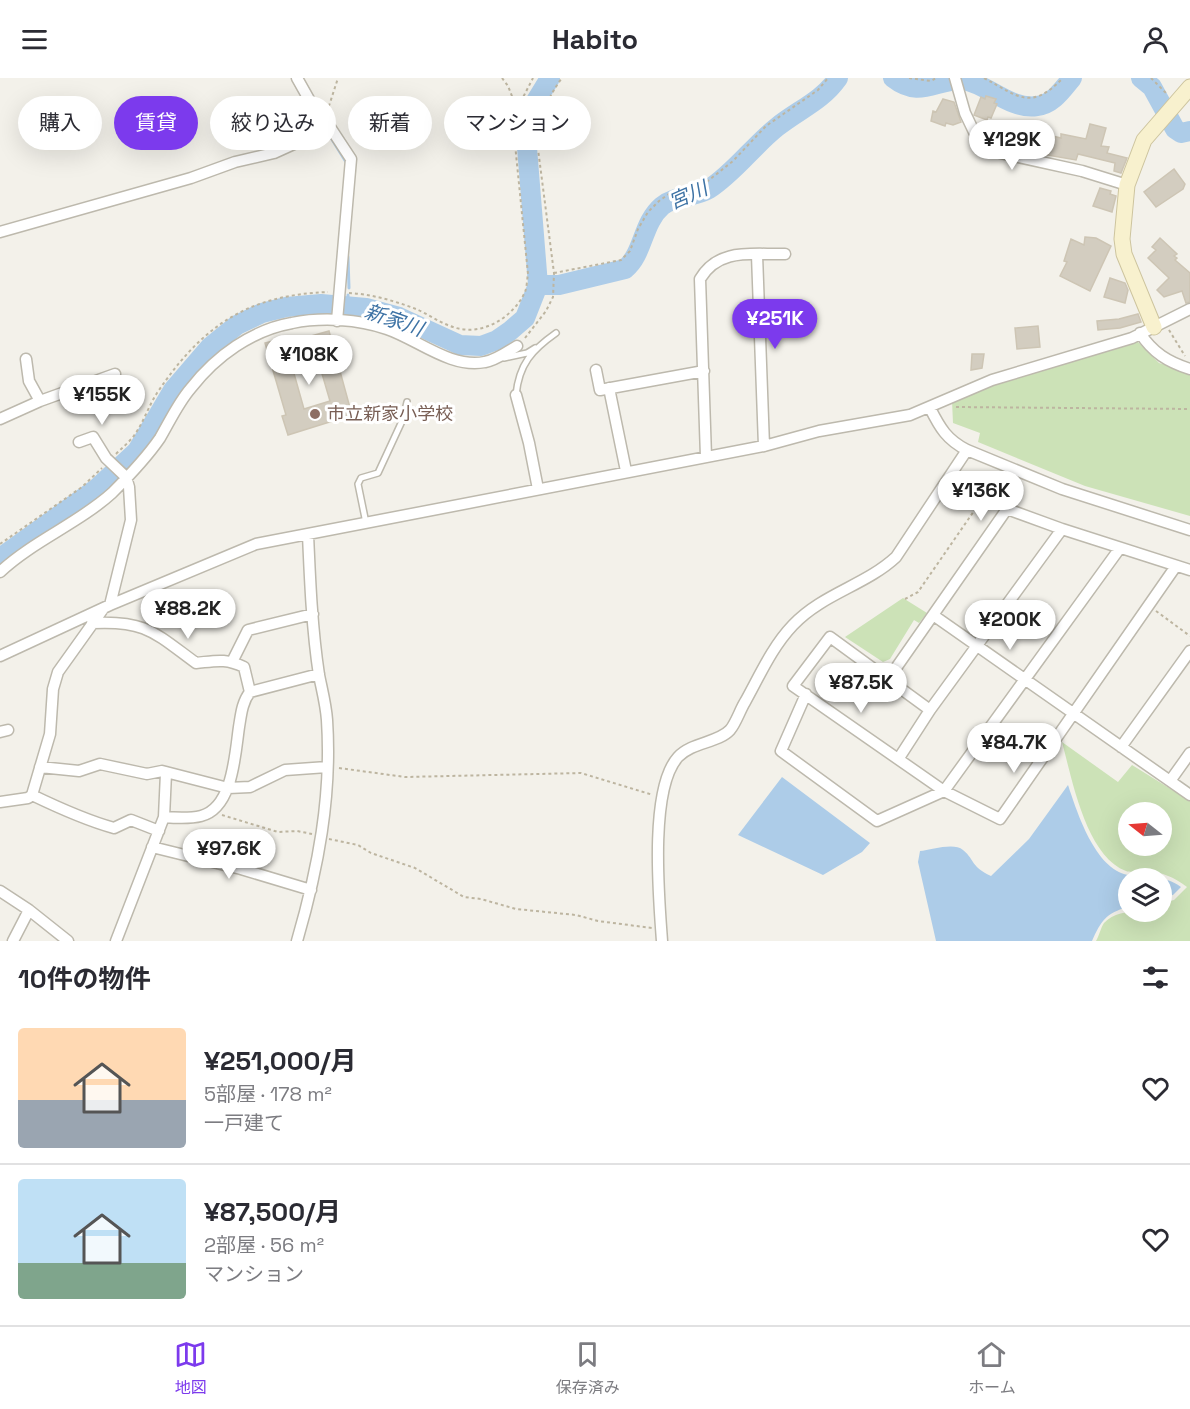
<!DOCTYPE html>
<html lang="ja">
<meta charset="utf-8">
<style>
:root{--surface:#fff;--page:#f7f7f7;--text:#2b2b33;--muted:#7c7c81;--line:#e1e1e2;--accent:#7c3aed}
body{margin:0;font-family:"Space Grotesk","Noto Sans JP",sans-serif;background:var(--page);color:var(--text);height:100vh;display:flex;flex-direction:column;font-size:22px;white-space:nowrap}
*{box-sizing:border-box;margin:0}
p{font-size:20px;color:var(--muted)}
.icon{flex:none;width:33px;height:33px;fill:none;stroke:currentColor;stroke-width:2;stroke-linecap:round;stroke-linejoin:round}
.map{position:relative;height:863px;overflow:hidden}
.side{display:flex;flex-direction:column;background:var(--surface);flex:1}
.side>*{flex:none}
.top-card{position:absolute;left:18px;top:18px;width:600px;height:54px;display:flex;gap:12px}
.needle{width:39px;rotate:287deg}
.fabs{position:absolute;left:1118px;top:724px;display:grid;gap:12px}
.fabs a{display:grid;place-items:center;width:54px;height:54px;border-radius:50%;background:var(--surface);box-shadow:0 6px 24px #0002;font-size:30px}
.price{position:absolute;translate:-50% -51px;padding:0 14px;border-radius:21px;background:#fff;color:#222;font-size:20px;line-height:39px;filter:drop-shadow(0 2px 3px #0008)}
.price::after{content:'';position:absolute;left:50%;top:36px;width:18px;height:14px;margin-left:-9px;background:inherit;clip-path:polygon(0 0,100% 0,50% 100%)}
.price.active{background:var(--accent);color:#fff}
ul{padding:0;list-style:none}
li{display:flex;align-items:center;gap:18px;height:150px;padding:0 18px}
li+li{border-top:2px solid var(--line)}
li span{display:grid;place-items:center;flex:none;width:168px;height:120px;border-radius:6px;color:#555}
li>.icon{margin-inline-start:auto}
span .icon{width:72px;height:72px;fill:#fffc;stroke-width:1}
li b{font-size:26px}
h2{display:flex;justify-content:space-between;align-items:center;height:72px;padding:0 18px;font-size:26px}
.chip{padding:0 21px;border-radius:27px;background:var(--surface);box-shadow:0 6px 24px #0002;font-size:21px;line-height:54px}
.chip.active{background:var(--accent);color:#fff}
header{display:flex;justify-content:space-between;align-items:center;height:78px;padding:0 18px;background:var(--surface);font-size:27px;font-weight:600}
.menu{display:flex;justify-content:space-around;align-items:center;height:84px;border-top:2px solid var(--line);background:var(--surface);font-size:16px;color:var(--muted)}
.menu a{display:grid;justify-items:center;gap:3px}
.menu .active{color:var(--accent)}
.map>svg:first-child{display:block}
.green{fill:#cce2b7;fill-rule:evenodd}
.water{fill:#adcce8}
.lines{fill:none;stroke-linecap:round;stroke-linejoin:round}
.stream{stroke:#adcce8;stroke-width:3}
.river{stroke:#adcce8;stroke-width:20}
.building{fill:#d3cdc0;stroke:#cdc5b4;stroke-width:1.5}
.lane-casing{stroke:#bdb9ad;stroke-width:8}
.street-casing{stroke:#bdb9ad;stroke-width:13}
.secondary-casing{stroke:#cdc49e;stroke-width:17}
.path{stroke:#bdb5a0;stroke-width:2;stroke-dasharray:3 3;stroke-linecap:butt}
.lane{stroke:#fff;stroke-width:5}
.street{stroke:#fff;stroke-width:10}
.secondary{stroke:#f8f1ce;stroke-width:15}
.education-dot{fill:#8d6e63;stroke:#fff;stroke-width:2}
.labels{text-anchor:middle;stroke-width:6;stroke-linejoin:round;paint-order:stroke}
.education-label{font-size:18px;fill:#785e54;stroke:#fff;text-anchor:start}
.water-label{font-size:20px;font-style:italic;fill:#3e73a5;stroke:#fff}
</style>
<header><svg class="icon" aria-label="menu" viewBox="0 0 24 24"><path d="M4 6h16M4 12h16M4 18h16"/></svg>Habito<svg class="icon" aria-label="person" viewBox="0 0 24 24"><circle cx="12" cy="8" r="4"/><path d="M4 21q1-7 8-7t8 7"/></svg></header>
<div class="map">
<svg width="1190" height="863" viewBox="0 0 1190 863">
<rect width="100%" height="100%" fill="#f3f1ea"/>
<path class="green" d="M1137,263L1159,285L1190,294V438L1085,408L978,364L980,355L953,345L952,323L1011,301Z
M903,520L927,535L919,545L914,542L890,581L883,584L845,559Z
M1062,664L1118,704L1132,687L1190,723V863H1096C1099,858 1101,849 1104,845C1118,830 1143,834 1161,834V825L1174,822L1187,809C1174,799 1162,794 1145,793C1139,793 1131,795 1126,793C1086,778 1072,701 1062,664ZM1128,735H1161V768H1128Z"/>
<path class="water" d="M782,699L870,765L862,774L823,797L738,757Z
M1068,707C1077,734 1095,791 1128,797C1147,801 1164,796 1181,809L1173,817L1161,820V801H1128V829C1106,835 1101,843 1092,863H936L918,784L920,773C931,772 954,764 963,772C976,783 970,788 991,798L1029,761Z"/>
<g class="lines">
<path class="stream" d="M328,55L346,84
M348,179L349,210
M348,217V228"/>
<path class="river" d="M893,0C921,22 936,0 964,2C989,7 1010,32 1037,28C1053,26 1062,12 1072,0
M1141,0L1152,9L1175,51L1181,55L1190,53
M538,207H559L625,191C644,175 642,145 662,128C675,117 694,120 709,111C735,94 753,68 777,49C798,32 822,23 838,0
M0,480L97,410L137,373L173,312L210,269L237,247L262,235L286,229L321,226L366,230L399,239L460,267L481,268L497,262L510,253L525,240L538,207L526,57L536,23L550,0"/>
</g>
<path class="building" d="M986,18L996,21L994,25L997,26L991,40L988,39L987,42L974,37L981,19L985,21Z
M943,21L954,24L961,44L953,47L946,45L945,48L931,43L933,33L936,34Z
M1090,46L1106,50L1101,68L1109,69L1107,75L1127,80L1121,95L1114,93L1115,85L1078,76L1076,82L1041,76L1044,56L1061,60V56L1086,61Z
M1174,91L1185,106L1183,111L1156,129L1144,114Z
M1100,110L1111,113L1110,116L1116,118L1112,134L1093,128Z
M1085,159L1096,160L1111,168L1090,213L1060,198L1067,184L1064,183L1071,161L1084,167Z
M1160,160L1177,176L1174,178L1177,180L1175,182L1190,195V224L1186,225L1182,213L1164,219L1157,212L1169,200L1148,180L1156,172L1152,169Z
M1110,200L1125,205L1128,212L1125,225L1104,219Z
M1138,236L1141,244L1120,250L1098,252L1097,243L1119,241Z
M1038,248L1040,269L1017,271L1015,250Z
M329,253L352,337L288,357L282,338L286,337L265,265L284,260L304,331L330,323L311,258Z
M972,276H984L982,290L971,292Z"/>
<g class="lines">
<g class="lane-casing">
<path id="lane" d="M504,280L527,275L535,270
M516,317C519,286 532,272 556,255
M366,445L358,406L361,400L378,395L403,341L407,324"/>
</g>
<g class="street-casing">
<path id="street" d="M297,0L324,48
M955,0L965,35L976,58L991,73L1082,93L1127,107
M0,154L191,100L235,84L274,75L307,60L328,46L351,81L337,243
M757,177L764,368
M1140,255C1153,275 1168,284 1190,291
M26,281L29,303L40,323L115,296
M596,292L600,312L704,293
M609,310L626,393
M516,317L529,365L538,411
M930,330C940,350 947,362 967,372L1062,411L1190,452
M0,341L40,323
M79,364L93,359L106,380L126,399L129,409L131,442L110,527
M706,379L700,201C719,169 753,177 785,176
M0,494C33,463 79,445 112,415C128,399 147,379 160,360C170,343 178,325 191,310C216,278 252,252 292,245C322,239 358,241 387,251C417,261 451,291 485,284C496,282 507,274 517,268
M933,537L1190,717
M92,545C146,542 155,555 196,585C216,583 225,580 244,589L250,614
M0,578L110,527L256,466L764,368L819,353L910,337L992,302L1132,260L1190,231
M232,584L248,552L313,536
M889,600L1007,431L1062,451L1190,492
M806,616L781,673L877,743L944,713L1120,470
M930,632L830,559L793,608L944,713L1000,741L1176,488
M0,654L8,652
M1121,669L1190,573
M899,680L930,632L1062,451
M40,689L79,693L100,686L147,696L162,693L228,710L250,709L285,692L327,689
M1170,703L1190,675
M32,717C59,730 85,742 114,750L131,742L159,753
M0,724L28,720L32,717L50,656L53,611L58,594L103,531
M164,739C176,740 189,741 201,738C233,730 235,676 239,649C241,637 242,624 250,614L319,596
M152,769L241,791L311,812
M0,813L29,832L68,863
M13,863L29,832
M116,863L164,739L166,695
M297,863C318,791 332,718 327,642C326,627 322,612 319,597C312,551 310,503 308,456
M662,863C659,821 649,711 678,679C692,664 718,665 730,652C736,645 740,632 745,624C760,597 772,569 793,547C822,516 866,507 896,479L967,372"/>
</g>
<g class="secondary-casing">
<path id="secondary" d="M1154,249L1124,176L1122,161L1127,107L1144,62L1190,9"/>
</g>
<path class="path" d="M502,0L508,8L517,31
M909,0L931,3L936,0
M984,0C1019,19 1031,33 1063,0
M1151,0L1168,17
M327,34L338,0
M554,195L621,182L630,173L638,151L648,134L659,123L673,113L704,106L733,83L766,48L818,12L828,0
M349,215C371,216 395,223 416,231C428,236 440,245 453,249C481,259 513,240 525,214C527,209 527,201 528,196L514,56L517,31L533,0
M1169,252L1185,278
M525,260L546,233L553,219L554,195L538,71C538,46 546,21 562,0
M956,329L1190,331
M116,376C122,370 128,365 133,359C143,346 148,329 157,315C202,248 247,217 328,214
M996,396L1021,407L1015,423
M0,466L82,409L102,390
M905,521L918,514L983,420L997,425
M1156,533L1190,558
M339,690L405,699L581,695L653,717
M222,737L278,754L297,753L312,756
M329,761L358,767L371,775L415,790L464,819L481,821L516,831L576,837L598,843L652,850"/>
<use href="#lane" class="lane"/>
<use href="#street" class="street"/>
<use href="#secondary" class="secondary"/>
</g>
<circle class="education-dot" cx="315" cy="336" r="6"/>
<g class="labels">
<g class="education-label">
<text x="327" y="342">市立新家小学校</text>
</g>
<g class="water-label">
<text transform="translate(688 117) rotate(-24)" y="7">宮川</text>
<text transform="translate(394 242) rotate(19)" y="7">新家川</text>
</g>
</g>
</svg>
<div class="fabs">
<a><svg class="needle" viewBox="-14 -14 28 28"><path d="M0-13l5 13h-10z" fill="#e53935"/><path d="M0 13l5-13h-10z" fill="#7c7c81"/></svg></a>
<a><svg class="icon" aria-label="layers" viewBox="0 0 24 24"><path d="M12 4l9 5-9 5-9-5zM3 14l9 5 9-5"/></svg></a>
</div>
<b class="price" style="left:1012px;top:93px">¥129K</b>
<b class="price active" style="left:775px;top:272px">¥251K</b>
<b class="price" style="left:309px;top:308px">¥108K</b>
<b class="price" style="left:102px;top:348px">¥155K</b>
<b class="price" style="left:981px;top:444px">¥136K</b>
<b class="price" style="left:188px;top:562px">¥88.2K</b>
<b class="price" style="left:1010px;top:573px">¥200K</b>
<b class="price" style="left:861px;top:636px">¥87.5K</b>
<b class="price" style="left:1014px;top:696px">¥84.7K</b>
<b class="price" style="left:229px;top:802px">¥97.6K</b>
<div class="top-card">
<a class="chip">購入</a>
<a class="chip active">賃貸</a>
<a class="chip">絞り込み</a>
<a class="chip">新着</a>
<a class="chip">マンション</a>
</div>
</div>
<section class="side">
<h2>10件の物件<svg class="icon" aria-label="filters" viewBox="0 0 24 24"><path d="M4 7h16M4 17h16"/><circle cx="9" cy="7" r="2"/><circle cx="15" cy="17" r="2"/></svg></h2>
<ul>
<li><span style="background:linear-gradient(#ffd9b3 60%,#9aa5b1 0)"><svg class="icon" aria-label="home" viewBox="0 0 24 24"><path d="M3 11l9-7 9 7M6 9v11h12V9"/></svg></span><div><b>¥251,000/月</b><p>5部屋 · 178 m²</p><p>一戸建て</p></div><svg class="icon" aria-label="heart" viewBox="0 0 24 24"><path d="M12 20l-8-8c-3-5 5-10 8-4 3-6 11-1 8 4z"/></svg></li>
<li><span style="background:linear-gradient(#bfe0f5 70%,#7fa58c 0)"><svg class="icon" aria-label="home" viewBox="0 0 24 24"><path d="M3 11l9-7 9 7M6 9v11h12V9"/></svg></span><div><b>¥87,500/月</b><p>2部屋 · 56 m²</p><p>マンション</p></div><svg class="icon" aria-label="heart" viewBox="0 0 24 24"><path d="M12 20l-8-8c-3-5 5-10 8-4 3-6 11-1 8 4z"/></svg></li>
</ul>
</section>
<nav class="menu">
<a class="active"><svg class="icon" aria-label="map" viewBox="0 0 24 24"><path d="M3 6l6-2 6 2 6-2v14l-6 2-6-2-6 2zM9 4v14M15 6v14"/></svg>地図</a>
<a><svg class="icon" aria-label="saved" viewBox="0 0 24 24"><path d="M7 4h10v16l-5-4-5 4z"/></svg>保存済み</a>
<a><svg class="icon" aria-label="home" viewBox="0 0 24 24"><path d="M3 11l9-7 9 7M6 9v11h12V9"/></svg>ホーム</a>
</nav>
